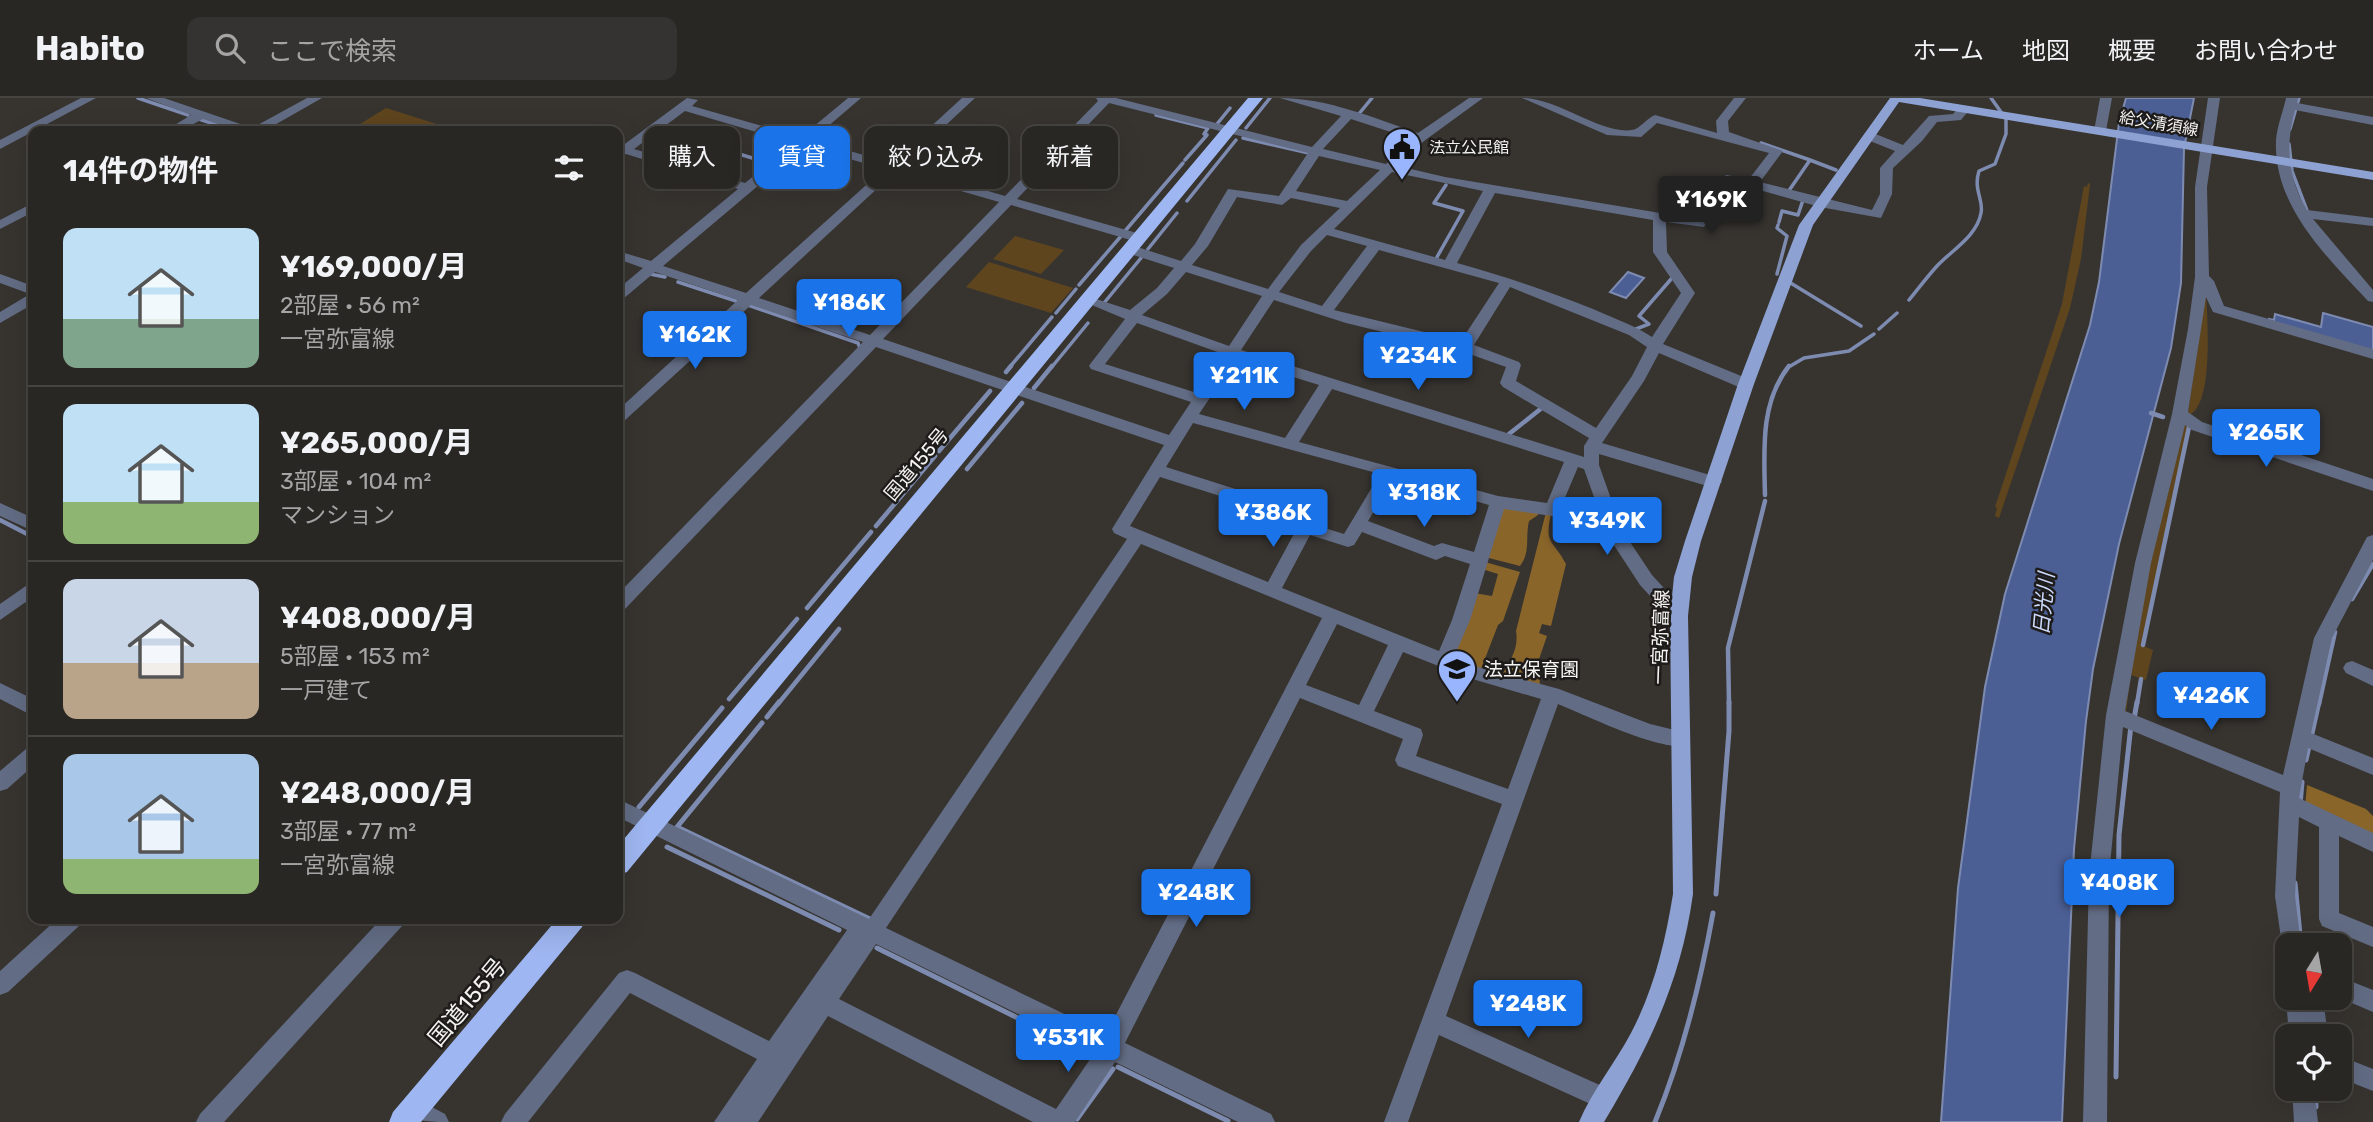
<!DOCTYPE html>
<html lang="ja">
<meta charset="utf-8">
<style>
:root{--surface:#292724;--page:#353331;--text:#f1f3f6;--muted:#a5a5a6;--line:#454441;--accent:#1a73e8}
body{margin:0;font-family:Rubik,"Noto Sans JP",sans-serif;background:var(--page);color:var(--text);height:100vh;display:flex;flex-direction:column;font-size:26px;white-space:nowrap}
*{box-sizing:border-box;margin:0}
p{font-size:23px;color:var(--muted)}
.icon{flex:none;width:38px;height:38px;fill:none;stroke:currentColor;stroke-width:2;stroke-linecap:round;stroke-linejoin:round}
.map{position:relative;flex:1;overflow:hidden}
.panel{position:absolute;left:28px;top:28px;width:595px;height:798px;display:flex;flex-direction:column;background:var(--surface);border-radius:14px;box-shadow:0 7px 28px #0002,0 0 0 2px var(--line)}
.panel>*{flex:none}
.hud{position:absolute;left:644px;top:28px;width:665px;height:63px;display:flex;gap:14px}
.needle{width:46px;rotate:191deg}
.fabs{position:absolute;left:2275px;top:835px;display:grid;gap:14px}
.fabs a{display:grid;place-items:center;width:77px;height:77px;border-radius:14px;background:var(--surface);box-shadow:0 7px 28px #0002,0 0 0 2px var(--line);font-size:35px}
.price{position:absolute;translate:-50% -60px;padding:0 16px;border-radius:7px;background:var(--accent);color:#fff;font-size:23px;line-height:46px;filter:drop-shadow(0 2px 4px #0008)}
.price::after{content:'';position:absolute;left:50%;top:42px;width:21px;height:16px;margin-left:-10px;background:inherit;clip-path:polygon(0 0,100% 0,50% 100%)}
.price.current{background:#222;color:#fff}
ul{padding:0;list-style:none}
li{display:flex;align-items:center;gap:21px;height:175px;padding:0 35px}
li+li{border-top:2px solid var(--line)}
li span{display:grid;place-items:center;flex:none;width:196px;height:140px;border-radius:14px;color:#555}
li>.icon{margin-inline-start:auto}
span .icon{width:84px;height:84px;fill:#fffc;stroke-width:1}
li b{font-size:30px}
h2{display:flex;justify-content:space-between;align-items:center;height:84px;padding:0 35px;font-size:30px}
.pill{padding:0 24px;border-radius:14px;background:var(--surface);box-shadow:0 7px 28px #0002,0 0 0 2px var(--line);font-size:24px;line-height:63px}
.pill.current{background:var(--accent);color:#fff}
header{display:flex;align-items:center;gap:42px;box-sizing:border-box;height:98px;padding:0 35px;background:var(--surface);border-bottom:2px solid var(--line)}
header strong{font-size:33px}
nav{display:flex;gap:38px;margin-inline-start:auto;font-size:24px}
.search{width:490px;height:63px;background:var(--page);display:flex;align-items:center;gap:18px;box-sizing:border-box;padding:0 24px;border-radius:14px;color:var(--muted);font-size:26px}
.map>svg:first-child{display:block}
.green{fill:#5e451e}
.forest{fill:#8a652a}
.water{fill:#4b5f95;stroke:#7e8bb1;stroke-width:2}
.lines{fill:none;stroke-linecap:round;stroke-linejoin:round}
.stream-far2{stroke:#7e8bb1;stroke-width:3.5}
.stream-far1{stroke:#7e8bb1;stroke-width:4.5}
.stream{stroke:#7e8bb1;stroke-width:5}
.minor{fill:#626c84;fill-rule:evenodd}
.major{fill:#8da1d2;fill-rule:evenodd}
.highway{fill:#9eb6f1;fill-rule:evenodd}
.labels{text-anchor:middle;stroke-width:5;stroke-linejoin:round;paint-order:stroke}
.far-street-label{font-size:16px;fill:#f5f3f1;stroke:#1e1c1a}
.far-poi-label{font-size:16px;fill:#f5f3f1;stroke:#1e1c1a;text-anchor:start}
.street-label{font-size:19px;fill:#f5f3f1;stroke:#1e1c1a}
.poi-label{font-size:19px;fill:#f5f3f1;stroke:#1e1c1a;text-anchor:start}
.water-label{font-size:21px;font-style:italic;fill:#cbd8f9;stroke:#1e1c1a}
.near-street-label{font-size:23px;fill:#f5f3f1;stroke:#1e1c1a}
</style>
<header>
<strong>Habito</strong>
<div class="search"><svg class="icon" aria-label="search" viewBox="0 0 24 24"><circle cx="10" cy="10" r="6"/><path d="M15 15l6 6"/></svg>ここで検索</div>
<nav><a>ホーム</a><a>地図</a><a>概要</a><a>お問い合わせ</a></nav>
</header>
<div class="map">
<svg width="2373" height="1024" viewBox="0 0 2373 1024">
<rect width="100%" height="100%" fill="#373430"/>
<path class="green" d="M386,10L443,28C423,41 381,32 360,26Z
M2088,85L2090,86L2081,161L2070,210L1999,420L1995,418L1997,410L1995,409L2062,206L2084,88L2087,89Z
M1015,138L1064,152L1041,176L993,161Z
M989,164L1073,190L1051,215L966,189Z
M2206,192C2207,218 2214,301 2191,316L2188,315Z
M2182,322L2189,325L2141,547L2153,552L2146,582L2131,577L2126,614L2121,610L2132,547Z"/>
<path class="forest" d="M1500,407L1538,413V417L1529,423C1525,439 1531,454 1520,468L1485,459Z
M1546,414L1551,416C1544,447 1553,441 1566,466L1551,528L1542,526L1539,535L1547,538L1538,564L1540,587L1502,577C1510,562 1519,551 1516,533Z
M1485,464L1520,474L1503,523L1498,527L1481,571L1461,565L1454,557L1474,495L1492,498L1498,476L1482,471Z
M2307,687L2366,711L2373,718V741L2305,709Z"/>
<path class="water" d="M2126,0H2194L2184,50L2181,185L2171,250L2119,446L2093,571L2086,623L2074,751L2062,1024H1941L1958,790L1985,589L2005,496L2090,227L2099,184L2119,25Z
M1628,174L1644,180L1626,200L1610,194Z
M2323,215L2373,229V254L2269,224V221L2274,222L2275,216L2321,229Z"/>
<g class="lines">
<path class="stream-far2" d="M138,0L188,17
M1991,0L2001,14
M1156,17L1208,30L1204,36L1207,37L1185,62
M1358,17L1372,0
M199,21L232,32
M1217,26L1230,10
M1246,30L1270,0
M2290,31L2299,0
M661,32L772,66
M1243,40L1309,55
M1761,45L1810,62L1788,94
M2289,46L2292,73L2308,115
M1810,62L1836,72
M1187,103L1236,42
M1779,124L1782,113L1798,117L1803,102L1800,101
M1125,133L1183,65
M1148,151L1177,115
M1437,159L1463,113L1434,105L1446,87
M650,176L665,179
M1777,176L1787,138L1777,130L1778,127
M678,184L736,203
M1789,184L1861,228
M1079,187L1122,137
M1909,202C1918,191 1927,179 1937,168C1952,152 1977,138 1981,115C1984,102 1973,92 1979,73L1995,66L2006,36V20
M1104,205L1141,160
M748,207L858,245L860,250
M1056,215L1076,191
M1636,231L1649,226L1639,218L1672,180
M1879,231L1897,215
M1009,270L1052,219
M1051,270L1088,225
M1787,270L1804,260L1849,253L1874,236"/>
<path class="stream-far1" d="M1006,274L1011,268
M1034,290L1052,268
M2151,315L2163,319
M1509,336L1543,309
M939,353L990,293
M967,371L1022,305
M1765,397C1764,353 1760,304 1789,268
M0,422L33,439
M876,428L935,358
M2352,501L2373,466
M807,510L871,434
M2143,547L2189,329
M729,601L797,521
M778,606L839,531
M1729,606L1728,550L1765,403
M2137,606L2141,581
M2319,606L2335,534"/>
<path class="stream" d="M767,619L779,604
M2134,621L2137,604
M762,625L677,729L872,822
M2306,662L2319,604
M2300,707L2302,684
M639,709L722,610
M667,749L839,832
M2295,785L2301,847
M1716,796L1729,633V604
M877,850L1088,955
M1118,969L1228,1023
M2116,979L2119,737L2131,627
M2315,990L2316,1009
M1077,1021L1113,971
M1655,1024C1683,956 1700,887 1713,815"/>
<path class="minor" d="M81,0H96L0,51V42Z
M146,0H164L252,30L307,0H322L264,33H239L203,21L180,33H165L191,17Z
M687,0L698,2L692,8L801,39L848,0H861L812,42L891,65L962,0H975L902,68L1005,98L1098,3L1096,0H1116L1312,49L1341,18L1280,0C1327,0 1374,20 1418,35L1469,0H1483L1424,43L1398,68L1445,79L1696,121L1726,77L1749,81L1769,55L1657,25L1641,39L1607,37L1522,0C1558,0 1602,37 1632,32C1640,31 1647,20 1655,17L1717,35L1716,23L1734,0H1746L1728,23L1729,34L1783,53L1760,84L1872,112L1880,96V70L1895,53L1865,41V35H1873L1903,47L1929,18L1953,16L1960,8H1968L1970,11L1961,22L1937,24L1922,43L1893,70L1892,96L1881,120L1820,109L1734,85L1704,129L1666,124L1667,154L1695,195L1663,246L1751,282L1754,286L1751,290H1741L1659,255L1644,283L1602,345L1720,380L1722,384L1714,390L1599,356V367L1622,432L1652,477L1685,513L1688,518L1685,523H1673L1640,487L1608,438L1584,371L1578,369L1558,416L1552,418L1504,411L1470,522L1454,559L1478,569L1559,591L1650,626L1687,635L1689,641L1687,647C1663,655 1583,616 1558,606L1446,918L1613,993L1616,1001L1613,1009L1605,1012L1597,1009L1439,937L1408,1024H1384L1502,706L1398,668L1395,662L1403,641L1300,600L1125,945L1271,1016L1275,1024H1238L1115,964L1075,1024H1033L828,918L758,1024H714L757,961L630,895L528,1024H501L505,1016L619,875L627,872L635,875L769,943L847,832L618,719V701L869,821L1127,441L1114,435L1112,431L1164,347L876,249L624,512L618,514V496L863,244L751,207L623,324L618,325V312L738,202L655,174L623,201L618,202V191L643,170L618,161V153L651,163L738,91L626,56L618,59V51ZM1109,5L1308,55L1279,98L1228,91L1195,146L1181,163L1134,148H1124V154L1174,170L1157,190L1130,212L1087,198L1080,202L1125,221L1091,265L1089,268L1091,271L1191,304L1169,337L883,241L1011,107L1134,143H1144V137L1017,101ZM685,13L794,45L745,85L634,51ZM1351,21L1412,41L1386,66L1323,51ZM805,48L884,71L746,195L663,168ZM1319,58L1380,72L1347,103L1296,93ZM895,74L999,104L870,237L759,200ZM1392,74L1483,93L1445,162L1334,131ZM1495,95L1653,122V154L1681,195L1652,239C1634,227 1613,220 1593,211C1548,193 1504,178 1457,165ZM1237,99L1282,107L1291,100L1340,110L1301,147L1268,191L1192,167L1208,148ZM1327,137L1367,148L1322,208L1279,194L1311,153ZM1379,152L1499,185L1461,243L1334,212ZM1186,174L1262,198L1229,248L1142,217L1167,196ZM1510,189L1629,237L1647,249L1632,278L1596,330L1516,283L1521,267L1519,264L1474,247ZM1274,202L1346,225L1461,253L1506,269L1500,285L1503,289L1589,340L1584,348V359L1241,252ZM1137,225L1223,256L1197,295L1105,266ZM1236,261L1319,287L1285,340L1199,316ZM1332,291L1564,364L1547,405L1498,398L1299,344ZM1193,325L1380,376L1344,436L1312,426L1267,401L1166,369ZM1160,379L1255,409L1296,432L1268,484L1130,428ZM1394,380L1489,407L1474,454L1442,445L1434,448L1368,423ZM1362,434L1436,462L1445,458L1470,466L1452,522L1439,553L1282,490L1310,437L1348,449L1354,447ZM1141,446L1322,520L1106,936L886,830ZM1337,526L1388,547L1359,607L1306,587ZM1403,554L1469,580L1541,601L1508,691L1416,658L1423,637L1421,631L1374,613ZM876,846L1095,954L1056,1011L839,901Z
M2100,0H2112L2106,33L2100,37L2094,33Z
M2208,0H2220L2207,89L2209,178L2214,183L2224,208L2373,251V261L2213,214L2206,199L2188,314L2202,324L2373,381V393L2192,332L2185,327L2151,465L2125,613L2283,677L2314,540L2367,439L2373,437V462L2332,540L2311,635L2373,660V677L2308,650L2299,700L2373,735V754L2339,738V815L2373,829V849L2322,828L2319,821V729L2299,719L2295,798L2301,847H2287V856L2283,854L2275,798L2280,694L2123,629L2109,778L2107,1024H2083L2089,778L2106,617L2135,465L2172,316L2188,231L2195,179V89Z
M2286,0H2298L2297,5L2373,19V27L2295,12C2285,48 2288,80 2307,112L2373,120V128L2313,121L2373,192V204L2368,203C2327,159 2273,108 2276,42C2277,28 2283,14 2286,0Z
M33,105V114L0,131V122Z
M0,176L33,188V206L0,225V214L30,196L0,185Z
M0,405L33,420V433L0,418Z
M33,483V499L0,522V506Z
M2352,563L2373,572V588L2346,575L2343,570L2346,565Z
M0,585L33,601V618L0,601Z
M33,649V668L7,691L0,693V673L26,651Z
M57,821H82L79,828L8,894L0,897V873Z
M381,821H405L402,828L224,1024H196L200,1016Z
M2340,879L2373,892V914L2340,900Z
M2287,897V900H2323L2328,938H2289L2286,900Z
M2340,958L2373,971V993L2340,980Z
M2292,990H2314L2318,1024H2294Z
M415,1000L445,1016L449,1024C432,1024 411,1024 404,1011L407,1003Z"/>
<path class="major" d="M1890,0H1920L2373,74V82L1899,4L1813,127L1754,286L1701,443L1692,479L1688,518L1693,796C1681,883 1649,949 1604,1024H1579C1592,993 1615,965 1631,935C1654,891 1665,845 1673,796L1670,518L1674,479L1685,443L1738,286L1799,127Z"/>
<path class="highway" d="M1248,0H1263L627,774L618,777V748Z
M557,821H586L582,829L421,1024H389L393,1014Z"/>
</g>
<defs>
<g id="civic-pin" transform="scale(2.0125)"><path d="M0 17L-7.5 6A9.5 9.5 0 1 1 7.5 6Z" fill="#99b5fd" stroke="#1e1c1a"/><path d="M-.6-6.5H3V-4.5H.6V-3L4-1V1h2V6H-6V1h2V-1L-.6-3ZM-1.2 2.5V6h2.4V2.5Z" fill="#111"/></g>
<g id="school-pin" transform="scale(2.0125)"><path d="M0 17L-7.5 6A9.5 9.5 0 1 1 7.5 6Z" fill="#99b5fd" stroke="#1e1c1a"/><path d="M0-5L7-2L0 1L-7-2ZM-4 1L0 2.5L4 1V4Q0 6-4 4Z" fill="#111"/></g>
</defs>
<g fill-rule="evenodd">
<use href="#civic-pin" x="1402" y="49"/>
<use href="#school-pin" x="1457" y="571"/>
</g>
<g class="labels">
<g class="far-street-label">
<text transform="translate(2159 25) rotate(10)" y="6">給父清須線</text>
</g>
<g class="far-poi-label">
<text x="1429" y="55">法立公民館</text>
</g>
<g class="street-label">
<text transform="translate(916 366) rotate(-50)" y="7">国道155号</text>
<text transform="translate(1660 539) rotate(-88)" y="7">一宮弥富線</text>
</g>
<g class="poi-label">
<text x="1484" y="578">法立保育園</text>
</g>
<g class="water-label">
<text transform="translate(2044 506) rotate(-85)" y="7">日光川</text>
</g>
<g class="near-street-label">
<text transform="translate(467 904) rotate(-50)" y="8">国道155号</text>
</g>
</g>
</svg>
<div class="fabs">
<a><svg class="needle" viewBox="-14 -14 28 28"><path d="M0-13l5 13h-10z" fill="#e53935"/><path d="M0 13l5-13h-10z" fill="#a5a5a6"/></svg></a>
<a><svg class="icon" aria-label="locate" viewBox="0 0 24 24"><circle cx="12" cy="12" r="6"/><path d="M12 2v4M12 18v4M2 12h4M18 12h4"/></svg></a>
</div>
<b class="price current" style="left:1711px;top:138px">¥169K</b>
<b class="price" style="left:849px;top:241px">¥186K</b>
<b class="price" style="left:695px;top:273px">¥162K</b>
<b class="price" style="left:1418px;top:294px">¥234K</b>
<b class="price" style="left:1244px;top:314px">¥211K</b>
<b class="price" style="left:2266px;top:371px">¥265K</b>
<b class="price" style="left:1424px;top:431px">¥318K</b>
<b class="price" style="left:1273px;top:451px">¥386K</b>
<b class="price" style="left:1607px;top:459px">¥349K</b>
<b class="price" style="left:2211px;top:634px">¥426K</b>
<b class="price" style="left:2119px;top:821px">¥408K</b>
<b class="price" style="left:1196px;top:831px">¥248K</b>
<b class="price" style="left:1528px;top:942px">¥248K</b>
<b class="price" style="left:1068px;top:976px">¥531K</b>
<div class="hud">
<a class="pill">購入</a>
<a class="pill current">賃貸</a>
<a class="pill">絞り込み</a>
<a class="pill">新着</a>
</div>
<section class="panel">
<h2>14件の物件<svg class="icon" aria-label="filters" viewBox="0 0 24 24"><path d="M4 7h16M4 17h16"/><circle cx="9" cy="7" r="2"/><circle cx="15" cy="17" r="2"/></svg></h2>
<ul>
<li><span style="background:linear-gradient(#bfe0f5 65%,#7fa58c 0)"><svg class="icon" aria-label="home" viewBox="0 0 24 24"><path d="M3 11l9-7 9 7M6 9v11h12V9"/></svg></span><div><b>¥169,000/月</b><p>2部屋 · 56 m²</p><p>一宮弥富線</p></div></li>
<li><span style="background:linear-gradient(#bfe0f5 70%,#8fb573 0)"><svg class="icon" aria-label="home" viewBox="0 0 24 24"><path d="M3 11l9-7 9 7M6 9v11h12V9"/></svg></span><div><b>¥265,000/月</b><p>3部屋 · 104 m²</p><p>マンション</p></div></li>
<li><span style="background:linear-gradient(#c9d6e8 60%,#b9a48a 0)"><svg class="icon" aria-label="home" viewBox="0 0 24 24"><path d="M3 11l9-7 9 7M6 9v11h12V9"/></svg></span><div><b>¥408,000/月</b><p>5部屋 · 153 m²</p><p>一戸建て</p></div></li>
<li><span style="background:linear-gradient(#a9c7e8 75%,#8fb573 0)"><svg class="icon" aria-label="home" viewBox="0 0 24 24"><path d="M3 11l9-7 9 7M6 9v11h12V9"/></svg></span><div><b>¥248,000/月</b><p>3部屋 · 77 m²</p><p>一宮弥富線</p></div></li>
</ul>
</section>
</div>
